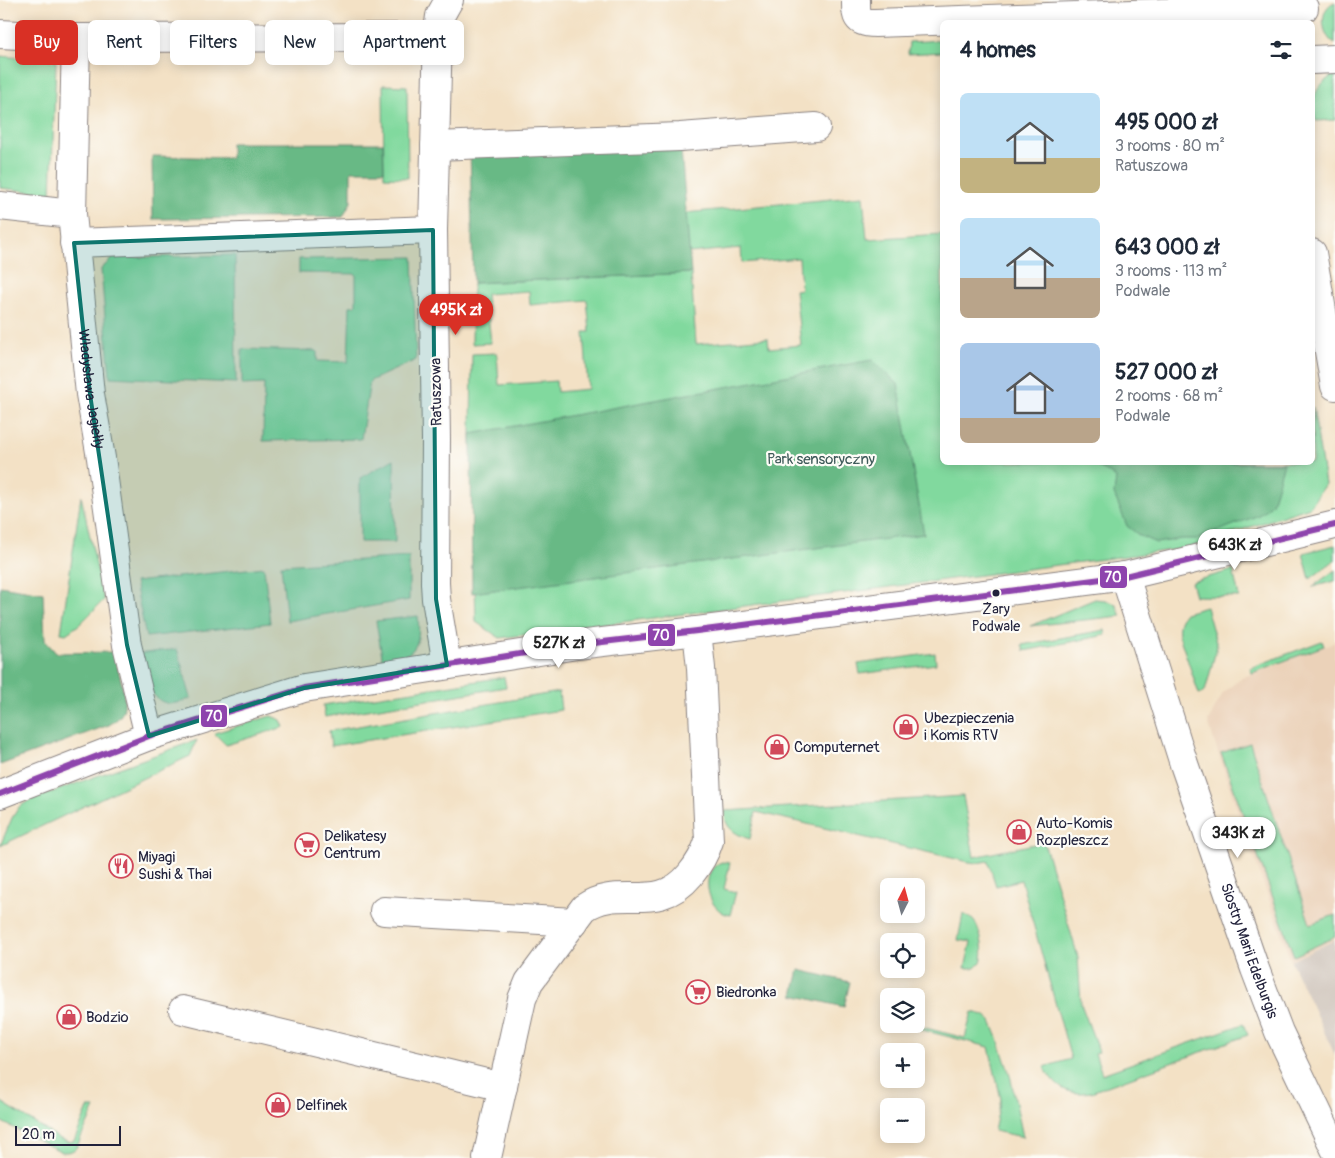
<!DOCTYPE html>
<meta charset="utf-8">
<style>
:root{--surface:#fff;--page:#f2f2f3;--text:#1f2937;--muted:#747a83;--accent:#d93025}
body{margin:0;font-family:Pangolin,sans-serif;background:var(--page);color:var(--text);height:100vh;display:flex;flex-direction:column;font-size:19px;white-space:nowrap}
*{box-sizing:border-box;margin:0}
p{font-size:16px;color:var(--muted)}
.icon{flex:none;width:28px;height:28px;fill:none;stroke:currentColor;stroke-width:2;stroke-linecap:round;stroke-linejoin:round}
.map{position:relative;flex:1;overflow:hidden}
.drawer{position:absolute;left:940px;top:20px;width:375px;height:445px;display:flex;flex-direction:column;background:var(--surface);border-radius:8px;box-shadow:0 2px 12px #0003}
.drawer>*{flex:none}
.banner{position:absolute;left:15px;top:20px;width:475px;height:45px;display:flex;gap:10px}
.needle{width:32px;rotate:6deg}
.tools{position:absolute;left:880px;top:878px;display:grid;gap:10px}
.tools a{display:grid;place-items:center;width:45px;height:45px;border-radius:8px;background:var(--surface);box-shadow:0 2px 12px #0003;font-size:25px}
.scale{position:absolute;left:15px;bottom:12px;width:106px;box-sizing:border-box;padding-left:5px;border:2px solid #22223b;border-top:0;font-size:14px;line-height:18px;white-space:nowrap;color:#22223b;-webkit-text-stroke:4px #fdfcf7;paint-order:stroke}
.price{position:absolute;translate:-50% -42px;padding:0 11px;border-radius:18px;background:#fff;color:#222;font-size:16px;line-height:32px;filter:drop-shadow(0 1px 2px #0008)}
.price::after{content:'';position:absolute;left:50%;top:30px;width:15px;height:11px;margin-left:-8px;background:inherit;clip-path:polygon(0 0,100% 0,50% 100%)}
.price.active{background:var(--accent);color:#fff}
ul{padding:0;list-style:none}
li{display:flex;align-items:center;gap:15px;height:125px;padding:0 20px}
li span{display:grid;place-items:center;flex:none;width:140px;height:100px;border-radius:8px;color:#555}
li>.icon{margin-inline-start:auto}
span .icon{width:60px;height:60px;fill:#fffc;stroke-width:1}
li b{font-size:21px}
h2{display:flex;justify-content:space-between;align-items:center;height:60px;padding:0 20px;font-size:21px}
.pill{padding:0 18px;border-radius:8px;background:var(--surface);box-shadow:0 2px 12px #0003;font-size:18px;line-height:45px}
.pill.active{background:var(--accent);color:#fff}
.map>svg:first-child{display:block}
.built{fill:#ebd2b9}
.industrial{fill:#cdc2b9}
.green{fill:#81d99e;stroke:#527e6c}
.forest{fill:#68b985;stroke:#456e60}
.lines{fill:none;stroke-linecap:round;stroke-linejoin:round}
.minor-casing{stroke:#8a8280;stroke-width:30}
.minor{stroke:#fff;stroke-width:28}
.bus-1-casing{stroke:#fdfcf7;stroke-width:10}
.bus-1{stroke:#8e44ad;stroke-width:6}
.marked{fill:#0f766e;fill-opacity:0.2;stroke:#0f766e;stroke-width:4;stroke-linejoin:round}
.bus-dot{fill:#22223b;stroke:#fdfcf7;stroke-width:2}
.labels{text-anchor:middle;stroke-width:4.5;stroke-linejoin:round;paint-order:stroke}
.bus-label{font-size:14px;fill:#22223b;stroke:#fdfcf7}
.street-label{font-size:15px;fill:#22223b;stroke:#fdfcf7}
.park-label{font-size:15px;fill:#3e5959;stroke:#fdfcf7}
.poi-label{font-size:15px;fill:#22223b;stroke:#fdfcf7;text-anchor:start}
.line-badge{stroke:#fdfcf7;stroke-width:2}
.badge-label{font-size:14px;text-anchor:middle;font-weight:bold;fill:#fff}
</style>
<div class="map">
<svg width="1335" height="1158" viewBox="0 0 1335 1158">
<rect width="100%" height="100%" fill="#fdfcf7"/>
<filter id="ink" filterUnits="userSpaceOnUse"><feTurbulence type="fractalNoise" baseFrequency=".02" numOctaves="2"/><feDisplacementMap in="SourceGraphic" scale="10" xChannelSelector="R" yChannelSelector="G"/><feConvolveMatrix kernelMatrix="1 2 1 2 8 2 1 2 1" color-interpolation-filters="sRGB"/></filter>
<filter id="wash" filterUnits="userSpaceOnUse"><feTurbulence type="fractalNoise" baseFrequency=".0096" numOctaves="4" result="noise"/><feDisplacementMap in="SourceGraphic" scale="20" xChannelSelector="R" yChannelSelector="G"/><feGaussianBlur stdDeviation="1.12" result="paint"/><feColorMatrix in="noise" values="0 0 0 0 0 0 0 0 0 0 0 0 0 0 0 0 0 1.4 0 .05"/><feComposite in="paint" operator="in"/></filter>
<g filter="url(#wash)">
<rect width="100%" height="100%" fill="#f3e1c5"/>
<path class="built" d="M1335,642V940L1291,961L1232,795L1208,722L1223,693L1241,678Z"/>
<path class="industrial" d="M1335,940V1055L1291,961Z"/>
<path class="green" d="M1335,2V44C1321,36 1318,8 1335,2Z
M942,40V52L908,54L909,42Z
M0,56L56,61L51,194L0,188Z
M1335,74V120L1316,121C1310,98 1315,86 1335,74Z
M383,85L407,86L408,178L384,177Z
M863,196L867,239L942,234V462H1312L1313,407L1325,484L1310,507L1188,548L500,638L476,622L471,434L472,354L497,353L499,385L556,381L557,392L588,389L584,332H590L587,300L530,305L529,291L486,294L491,343L472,344L473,283L691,273L696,344L768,338L769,348L801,345L795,290L801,289L799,258L742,263L741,248L689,253L685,213Z
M235,255L236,383L110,377L101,269L113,258Z
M413,257L416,360L370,381L361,439L263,441L264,384L242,385V349L317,351V361L348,362L350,306L356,305V274L299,273V259Z
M394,459L395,542H360V478Z
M81,496L104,600L80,624L66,634L61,633Z
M1335,545V560L1310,579L1303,553Z
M409,557V600L287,621L281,565Z
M264,567L270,623L146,637L135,582Z
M1233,570L1239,597L1195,596L1191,582Z
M1335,570V581L1312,587Z
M1095,599L1105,600L1116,604L1121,616L1030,626Z
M1206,607L1217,646L1206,688L1202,693L1199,694L1179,635C1178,626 1179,620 1185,613Z
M418,616C421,649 414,656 383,662L376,621Z
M1105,630L1106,635L1024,651L1022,645Z
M1322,641L1324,646L1252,673L1250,668Z
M177,649L191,698C152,717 147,683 137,654Z
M935,653L936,664L860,674L858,664Z
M504,677L506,687L325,717L323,705Z
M559,692L561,710L331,746L329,731Z
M271,716L281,720L284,727L226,745L214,733Z
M197,740L190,756L0,846L12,818L19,807L30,800Z
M1250,743L1310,924L1335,915V937L1294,956L1221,753Z
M963,796L974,857L1044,842L1078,957L1081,1004L1099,1052L1095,1053L1102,1074L1243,1024L1248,1035L1091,1092C1067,1096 1055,1087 1044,1067L1071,1059L1021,880L996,886L988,861L977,863L969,862L756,812L750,839C736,835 723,827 725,811Z
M722,862L730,863L724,889L736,892L730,915C726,914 722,913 719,910C705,899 702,868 722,862Z
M963,914C968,916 973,919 976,924C981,934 985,952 981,962L975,968H965L971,942L958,940Z
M884,990L910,996H889V1004L881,1002Z
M972,1012L984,1015L991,1021L996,1033L1010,1075L1023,1137L994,1131L1001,1099L989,1047L899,1024H910L965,1038Z
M0,1101L58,1138L68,1142L74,1141L88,1108H95L76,1148C72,1152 68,1152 62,1152L0,1121Z"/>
<path class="forest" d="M680,137L691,273L473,283L470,145Z
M231,143H383L384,171H351V202L343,217L153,219L152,156L231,158Z
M872,360L898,384L924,534L472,593L471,434Z
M1086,463H1284L1272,504L1259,515L1198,539H1182L1156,543L1140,536L1127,526L1114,494L1116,478L1105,470Z
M0,586L43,593L45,640L56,653L113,652C117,667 128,697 123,711C121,717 114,722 109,725L0,765Z
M799,970L850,982L844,1007L793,995Z"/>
</g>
<g filter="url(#ink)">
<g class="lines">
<g class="minor-casing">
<g id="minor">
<path d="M856,0C856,17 856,23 875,23L1304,8"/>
<path d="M0,34L76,38L415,37L426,42L436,55"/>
<path id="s1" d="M76,38L72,214L90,394L101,458L127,645L149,736"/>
<path d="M1312,60L1335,59"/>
<path d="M435,146L680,137L816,127"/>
<path d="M0,206L72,214"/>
<path d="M74,243L433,230"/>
<path d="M1312,253L1335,386"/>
<path id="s2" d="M1125,576L1184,764L1255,969L1279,1032L1335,1149"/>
<path d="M447,665L436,599L435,583L436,439L433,230L438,31L440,16L449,0"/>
<path d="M0,794L149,736L304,688L577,645L697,631L1125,576L1335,525"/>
<path d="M384,911L574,922"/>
<path d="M183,1010L503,1087"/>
<path d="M487,1158L522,999L529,982L584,908C619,883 657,915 690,875C699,864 705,854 709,841L701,668L697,631"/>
</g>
</g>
<use href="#minor" class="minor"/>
<g class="bus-1-casing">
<path id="bus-1" d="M0,794L149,736L304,688L577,645L697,631L1125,576L1335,525"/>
</g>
<use href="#bus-1" class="bus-1"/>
</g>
</g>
<path class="marked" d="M433,230L436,599L447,665L304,688L149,736L127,645L90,394L74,243Z"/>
<defs>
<g id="shop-ring" transform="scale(1.25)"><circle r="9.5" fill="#fdfcf7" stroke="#d1495b" stroke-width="1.5"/><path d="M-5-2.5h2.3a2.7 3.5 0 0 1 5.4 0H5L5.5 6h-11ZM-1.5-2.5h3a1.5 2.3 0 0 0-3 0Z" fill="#d1495b"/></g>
<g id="supermarket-ring" transform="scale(1.25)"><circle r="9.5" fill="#fdfcf7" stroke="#d1495b" stroke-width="1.5"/><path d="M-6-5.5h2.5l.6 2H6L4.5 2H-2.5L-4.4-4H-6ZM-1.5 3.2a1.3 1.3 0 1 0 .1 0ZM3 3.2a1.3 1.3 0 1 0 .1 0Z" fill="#d1495b"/></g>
<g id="restaurant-ring" transform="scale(1.25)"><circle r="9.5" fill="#fdfcf7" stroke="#d1495b" stroke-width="1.5"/><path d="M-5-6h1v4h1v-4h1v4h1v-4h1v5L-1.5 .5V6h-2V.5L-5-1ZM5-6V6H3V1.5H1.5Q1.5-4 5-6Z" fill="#d1495b"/></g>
</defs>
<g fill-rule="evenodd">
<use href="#shop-ring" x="906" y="727"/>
<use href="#shop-ring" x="777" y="747"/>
<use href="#shop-ring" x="1019" y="832"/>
<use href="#supermarket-ring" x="307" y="845"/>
<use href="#restaurant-ring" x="121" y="866"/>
<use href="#supermarket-ring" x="698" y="992"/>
<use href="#shop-ring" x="69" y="1017"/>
<use href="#shop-ring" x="278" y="1105"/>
</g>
<circle class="bus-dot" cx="996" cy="593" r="4.5"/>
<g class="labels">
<g class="bus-label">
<text x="996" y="614">Żary<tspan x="996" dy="17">Podwale</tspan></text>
</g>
<g class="street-label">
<text dy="5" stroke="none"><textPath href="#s1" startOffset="352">Władysława Jagiełły</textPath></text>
<text transform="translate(436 392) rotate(-91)" y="5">Ratuszowa</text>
<text dy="5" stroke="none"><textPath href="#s2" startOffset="395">Siostry Marii Edelburgis</textPath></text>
</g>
<g class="park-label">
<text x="821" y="464">Park sensoryczny</text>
</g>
<g class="poi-label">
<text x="924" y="723">Ubezpieczenia<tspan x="924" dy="17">i Komis RTV</tspan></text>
<text x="794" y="752">Computernet</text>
<text x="1036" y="828">Auto-Komis<tspan x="1036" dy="17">Rozpleszcz</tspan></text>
<text x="324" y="841">Delikatesy<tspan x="324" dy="17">Centrum</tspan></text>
<text x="138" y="862">Miyagi<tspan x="138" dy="17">Sushi &amp; Thai</tspan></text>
<text x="716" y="997">Biedronka</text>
<text x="86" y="1022">Bodzio</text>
<text x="296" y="1110">Delfinek</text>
</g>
</g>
<g class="line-badge">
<rect x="1099" y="565" width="29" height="24" rx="5" fill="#8e44ad"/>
<rect x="647" y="623" width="29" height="24" rx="5" fill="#8e44ad"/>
<rect x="200" y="704" width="28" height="24" rx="5" fill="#8e44ad"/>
</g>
<g class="badge-label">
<text x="1113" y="582">70</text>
<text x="661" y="640">70</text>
<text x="214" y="721">70</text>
</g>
</svg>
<div class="tools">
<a><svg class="needle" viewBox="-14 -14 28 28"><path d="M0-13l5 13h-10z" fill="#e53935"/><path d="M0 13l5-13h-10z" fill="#747a83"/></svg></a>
<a><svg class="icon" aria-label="locate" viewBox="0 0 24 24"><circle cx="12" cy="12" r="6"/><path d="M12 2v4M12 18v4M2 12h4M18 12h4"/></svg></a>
<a><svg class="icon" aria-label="layers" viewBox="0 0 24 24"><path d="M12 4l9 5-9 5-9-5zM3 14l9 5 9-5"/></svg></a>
<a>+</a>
<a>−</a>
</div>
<div class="scale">20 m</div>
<b class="price active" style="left:456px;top:336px">495K zł</b>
<b class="price" style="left:1235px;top:571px">643K zł</b>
<b class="price" style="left:559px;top:669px">527K zł</b>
<b class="price" style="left:1238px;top:859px">343K zł</b>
<div class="banner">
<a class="pill active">Buy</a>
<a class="pill">Rent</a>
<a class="pill">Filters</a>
<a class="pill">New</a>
<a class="pill">Apartment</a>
</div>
<section class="drawer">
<h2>4 homes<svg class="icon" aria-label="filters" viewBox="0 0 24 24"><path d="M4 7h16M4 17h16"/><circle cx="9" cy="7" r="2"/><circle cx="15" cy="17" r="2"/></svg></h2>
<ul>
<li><span style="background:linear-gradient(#bfe0f5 65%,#c2b280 0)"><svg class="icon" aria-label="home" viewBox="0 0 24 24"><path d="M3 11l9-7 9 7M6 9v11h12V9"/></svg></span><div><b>495 000 zł</b><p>3 rooms · 80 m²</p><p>Ratuszowa</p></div></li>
<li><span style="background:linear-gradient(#bfe0f5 60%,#b9a48a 0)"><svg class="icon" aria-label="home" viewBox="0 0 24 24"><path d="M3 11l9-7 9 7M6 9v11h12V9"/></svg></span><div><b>643 000 zł</b><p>3 rooms · 113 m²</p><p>Podwale</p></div></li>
<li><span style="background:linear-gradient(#a9c7e8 75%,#b9a48a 0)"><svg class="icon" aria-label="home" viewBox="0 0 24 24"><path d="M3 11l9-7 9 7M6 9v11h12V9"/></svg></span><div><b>527 000 zł</b><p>2 rooms · 68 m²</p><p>Podwale</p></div></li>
</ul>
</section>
</div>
